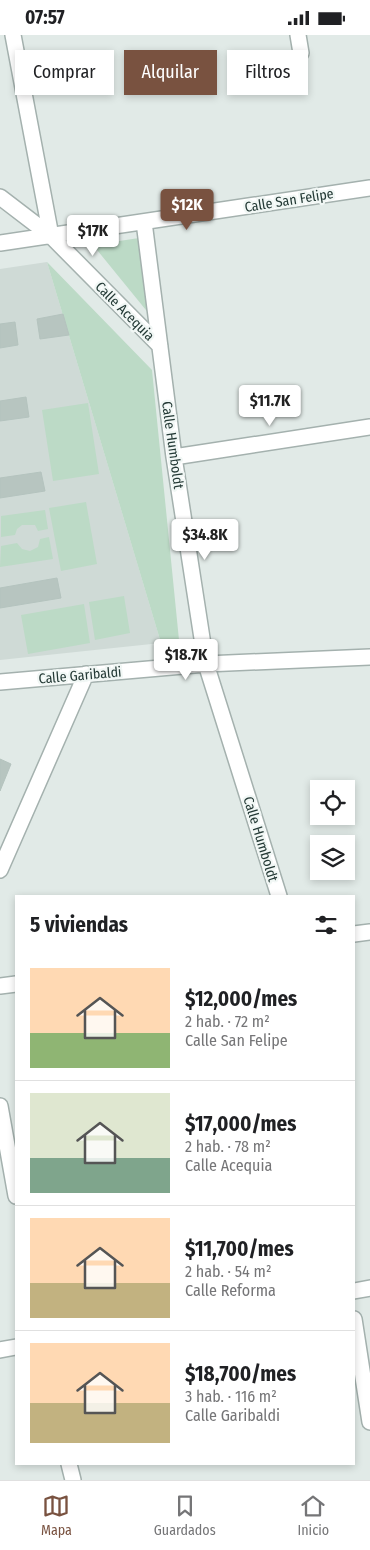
<!DOCTYPE html>
<html lang="es">
<meta charset="utf-8">
<style>
:root{--surface:#fff;--page:#f2f2f2;--text:#202124;--muted:#757577;--line:#e0e0e0;--accent:#795240}
body{margin:0;font-family:"Fira Sans Condensed",sans-serif;background:var(--page);color:var(--text);height:100vh;display:flex;flex-direction:column;font-size:19px;white-space:nowrap}
*{box-sizing:border-box;margin:0}
p{font-size:16px;color:var(--muted)}
.icon{flex:none;width:28px;height:28px;fill:none;stroke:currentColor;stroke-width:2;stroke-linecap:round;stroke-linejoin:round}
.map{position:relative;flex:1;overflow:hidden}
.sheet{position:absolute;left:15px;top:860px;width:340px;height:570px;display:flex;flex-direction:column;background:var(--surface);border-radius:0px;box-shadow:0 2px 8px #0003}
.sheet>*{flex:none}
.banner{position:absolute;left:15px;top:15px;width:340px;height:45px;display:flex;gap:10px}
.fabs{position:absolute;left:310px;top:745px;display:grid;gap:10px}
.fabs a{display:grid;place-items:center;width:45px;height:45px;border-radius:0px;background:var(--surface);box-shadow:0 2px 8px #0003;font-size:25px}
.price{position:absolute;translate:-50% -42px;padding:0 11px;border-radius:5px;background:#fff;color:#222;font-size:16px;line-height:32px;filter:drop-shadow(0 1px 2px #0008)}
.price::after{content:'';position:absolute;left:50%;top:30px;width:15px;height:11px;margin-left:-8px;background:inherit;clip-path:polygon(0 0,100% 0,50% 100%)}
.price.on{background:var(--accent);color:#fff}
ul{padding:0;list-style:none}
li{display:flex;align-items:center;gap:15px;height:125px;padding:0 15px}
li+li{border-top:1px solid var(--line)}
li span{display:grid;place-items:center;flex:none;width:140px;height:100px;border-radius:0px;color:#555}
li>.icon{margin-inline-start:auto}
span .icon{width:60px;height:60px;fill:#fffc;stroke-width:1}
li b{font-size:21px}
h2{display:flex;justify-content:space-between;align-items:center;height:60px;padding:0 15px;font-size:21px}
.tag{padding:0 18px;border-radius:0px;background:var(--surface);box-shadow:0 2px 8px #0003;font-size:18px;line-height:45px}
.tag.on{background:var(--accent);color:#fff}
.status{display:flex;justify-content:space-between;align-items:center;height:35px;padding:0 25px;background:var(--surface);direction:ltr}
.status svg{height:14px;fill:currentColor}
.dock{display:flex;justify-content:space-around;align-items:center;height:70px;border-top:1px solid var(--line);background:var(--surface);font-size:14px;color:var(--muted)}
.dock a{display:grid;justify-items:center;gap:2px}
.dock .on{color:var(--accent)}
.map>svg:first-child{display:block}
.built{fill:#cfdad6}
.green{fill:#bcdac6}
.building{fill:#b7c5c0;stroke:#b4c3be}
.lines{fill:none;stroke-linecap:round;stroke-linejoin:round}
.minor-casing{stroke:#a4b1ae;stroke-width:18}
.minor{stroke:#fff;stroke-width:15}
.labels{text-anchor:middle;stroke-width:4.5;stroke-linejoin:round;paint-order:stroke}
.street-label{font-size:14px;fill:#233935;stroke:#f1f7f5}
</style>
<div class="status"><b>07:57</b><svg viewBox="0 0 49 12"><path d="M0 12V9h3v3zM5 12V6h3v6zM10 12V3h3v9zM15 12V0h3v12zM26 1h20v11H26zM47 4h2v5h-2z"/></svg></div>
<div class="map">
<svg width="370" height="1445" viewBox="0 0 370 1445">
<rect width="100%" height="100%" fill="#e1eae7"/>
<path class="built" d="M47,227L161,608L0,625V234Z"/>
<path class="green" d="M139,203L150,280L93,210Z
M47,227L152,335L179,605L161,608Z
M88,368L99,439L53,446L42,375Z
M86,467L97,529L61,536L49,473Z
M45,475L48,494L38,496L35,490H22L17,494L15,500L1,502V481Z
M49,502L53,524L0,532L1,511L17,508L22,514L30,516L38,512L40,504Z
M124,561L130,598L95,605L89,567Z
M84,569L90,608L28,619L21,580Z"/>
<path class="building" d="M63,279L69,300L40,304L37,284Z
M15,287L18,310L0,313V289Z
M26,362L29,382L0,386V366Z
M41,437L45,456L0,463V443Z
M57,543L61,563L0,573V553Z
M0,724L11,729L0,756Z"/>
<g class="lines">
<g class="minor-casing">
<path id="minor" d="M13,0L51,201
M298,0L301,18
M0,162L51,201L160,311
M144,187L174,422L206,629L279,861
M0,208L370,153
M174,422L370,392
M0,647L206,629L370,622
M0,835L86,639
M354,899L370,897
M0,951L16,949
M0,1071L16,1161
M354,1256L370,1253
M354,1284L370,1387
M0,1315L16,1312
M69,1429L73,1445"/>
</g>
<use href="#minor" class="minor"/>
</g>
<g class="labels">
<g class="street-label">
<text transform="translate(289 165) rotate(-9)" y="5">Calle San Felipe</text>
<text transform="translate(125 276) rotate(45)" y="5">Calle Acequia</text>
<text transform="translate(173 410) rotate(82)" y="5">Calle Humboldt</text>
<text transform="translate(80 640) rotate(-5)" y="5">Calle Garibaldi</text>
<text transform="translate(261 804) rotate(73)" y="5">Calle Humboldt</text>
</g>
</g>
</svg>
<div class="fabs">
<a><svg class="icon" aria-label="locate" viewBox="0 0 24 24"><circle cx="12" cy="12" r="6"/><path d="M12 2v4M12 18v4M2 12h4M18 12h4"/></svg></a>
<a><svg class="icon" aria-label="layers" viewBox="0 0 24 24"><path d="M12 4l9 5-9 5-9-5zM3 14l9 5 9-5"/></svg></a>
</div>
<b class="price on" style="left:187px;top:196px">$12K</b>
<b class="price" style="left:93px;top:222px">$17K</b>
<b class="price" style="left:270px;top:392px">$11.7K</b>
<b class="price" style="left:205px;top:526px">$34.8K</b>
<b class="price" style="left:186px;top:646px">$18.7K</b>
<div class="banner">
<a class="tag">Comprar</a>
<a class="tag on">Alquilar</a>
<a class="tag">Filtros</a>
</div>
<section class="sheet">
<h2>5 viviendas<svg class="icon" aria-label="filters" viewBox="0 0 24 24"><path d="M4 7h16M4 17h16"/><circle cx="9" cy="7" r="2"/><circle cx="15" cy="17" r="2"/></svg></h2>
<ul>
<li><span style="background:linear-gradient(#ffd9b3 65%,#8fb573 0)"><svg class="icon" aria-label="home" viewBox="0 0 24 24"><path d="M3 11l9-7 9 7M6 9v11h12V9"/></svg></span><div><b>$12,000/mes</b><p>2 hab. · 72 m²</p><p>Calle San Felipe</p></div></li>
<li><span style="background:linear-gradient(#dfe7d0 65%,#7fa58c 0)"><svg class="icon" aria-label="home" viewBox="0 0 24 24"><path d="M3 11l9-7 9 7M6 9v11h12V9"/></svg></span><div><b>$17,000/mes</b><p>2 hab. · 78 m²</p><p>Calle Acequia</p></div></li>
<li><span style="background:linear-gradient(#ffd9b3 65%,#c2b280 0)"><svg class="icon" aria-label="home" viewBox="0 0 24 24"><path d="M3 11l9-7 9 7M6 9v11h12V9"/></svg></span><div><b>$11,700/mes</b><p>2 hab. · 54 m²</p><p>Calle Reforma</p></div></li>
<li><span style="background:linear-gradient(#ffd9b3 60%,#c2b280 0)"><svg class="icon" aria-label="home" viewBox="0 0 24 24"><path d="M3 11l9-7 9 7M6 9v11h12V9"/></svg></span><div><b>$18,700/mes</b><p>3 hab. · 116 m²</p><p>Calle Garibaldi</p></div></li>
</ul>
</section>
</div>
<nav class="dock">
<a class="on"><svg class="icon" aria-label="map" viewBox="0 0 24 24"><path d="M3 6l6-2 6 2 6-2v14l-6 2-6-2-6 2zM9 4v14M15 6v14"/></svg>Mapa</a>
<a><svg class="icon" aria-label="saved" viewBox="0 0 24 24"><path d="M7 4h10v16l-5-4-5 4z"/></svg>Guardados</a>
<a><svg class="icon" aria-label="home" viewBox="0 0 24 24"><path d="M3 11l9-7 9 7M6 9v11h12V9"/></svg>Inicio</a>
</nav>
